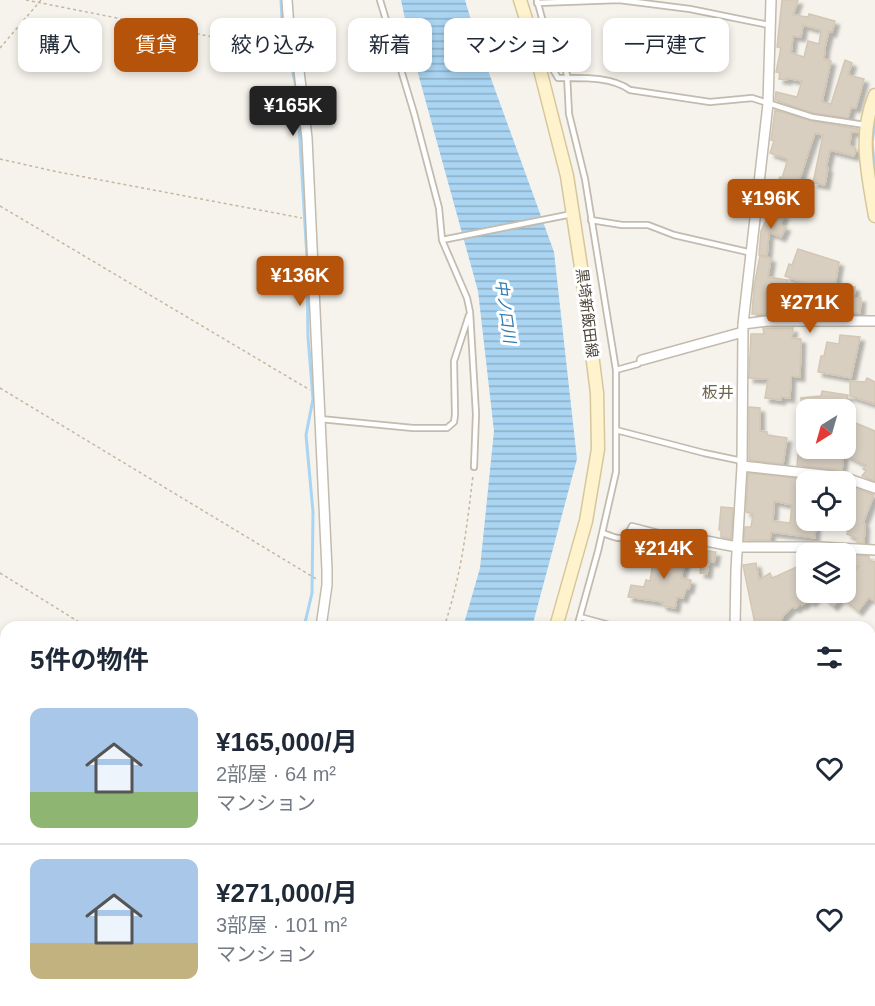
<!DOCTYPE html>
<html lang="ja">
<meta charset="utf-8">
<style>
:root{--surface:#fff;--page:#f2f2f3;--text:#1f2937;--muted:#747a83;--line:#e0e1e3;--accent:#b45309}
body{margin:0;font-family:Arial,"Noto Sans JP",sans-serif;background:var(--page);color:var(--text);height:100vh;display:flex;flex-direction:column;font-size:22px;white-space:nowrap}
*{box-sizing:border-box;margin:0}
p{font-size:20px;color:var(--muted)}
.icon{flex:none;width:33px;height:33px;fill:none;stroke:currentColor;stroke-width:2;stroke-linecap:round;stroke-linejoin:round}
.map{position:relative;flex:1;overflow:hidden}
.side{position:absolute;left:0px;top:621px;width:876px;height:386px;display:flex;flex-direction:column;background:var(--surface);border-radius:18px 18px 0 0;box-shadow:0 3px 9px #0003}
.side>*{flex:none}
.hud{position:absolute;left:18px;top:18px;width:840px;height:54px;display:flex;gap:12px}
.needle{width:39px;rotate:217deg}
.buttons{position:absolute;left:796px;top:399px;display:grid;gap:12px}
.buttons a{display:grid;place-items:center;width:60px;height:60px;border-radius:12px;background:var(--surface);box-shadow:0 3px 9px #0003;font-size:30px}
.price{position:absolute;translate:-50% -51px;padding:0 14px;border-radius:6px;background:var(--accent);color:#fff;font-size:20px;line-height:39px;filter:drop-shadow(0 2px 3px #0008)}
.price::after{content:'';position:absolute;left:50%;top:36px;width:18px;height:14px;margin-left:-9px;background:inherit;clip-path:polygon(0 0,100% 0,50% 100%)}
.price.active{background:#222;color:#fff}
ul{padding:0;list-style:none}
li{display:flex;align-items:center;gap:18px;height:150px;padding:0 30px}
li+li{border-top:2px solid var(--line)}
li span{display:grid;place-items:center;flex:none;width:168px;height:120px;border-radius:12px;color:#555}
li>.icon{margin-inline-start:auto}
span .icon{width:72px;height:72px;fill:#fffc;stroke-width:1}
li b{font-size:26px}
h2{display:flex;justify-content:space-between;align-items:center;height:72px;padding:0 30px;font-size:26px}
.chip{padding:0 21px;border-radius:12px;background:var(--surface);box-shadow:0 3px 9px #0003;font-size:21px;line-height:54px}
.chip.active{background:var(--accent);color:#fff}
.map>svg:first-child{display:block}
.water{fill:url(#water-rules)}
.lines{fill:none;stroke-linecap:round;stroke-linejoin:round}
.stream{stroke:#a9d4f2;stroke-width:3}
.building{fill:#d8cfc1;stroke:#d3c7b4;stroke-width:1.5;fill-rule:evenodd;filter:url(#shadow)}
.lane-casing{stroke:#c2bbae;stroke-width:8}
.street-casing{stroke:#c2bbae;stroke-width:12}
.secondary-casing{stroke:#d6c79b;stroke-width:15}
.path{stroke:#c4b79f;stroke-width:1.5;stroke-dasharray:3 3;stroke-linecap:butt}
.lane{stroke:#fff;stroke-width:4.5}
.street{stroke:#fff;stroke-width:9}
.secondary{stroke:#fff3cd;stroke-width:12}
.labels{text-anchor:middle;stroke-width:6;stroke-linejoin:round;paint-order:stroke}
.street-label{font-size:15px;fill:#4b4439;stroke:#fff}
.water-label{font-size:16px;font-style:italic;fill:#2e7ab2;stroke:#fff}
.neighbourhood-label{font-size:16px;fill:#6e6250;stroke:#fff}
</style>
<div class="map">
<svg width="875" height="1006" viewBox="0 0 875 1006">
<defs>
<pattern id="water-rules" width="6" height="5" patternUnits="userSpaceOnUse" patternTransform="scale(1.5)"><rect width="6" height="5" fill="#a9d4f2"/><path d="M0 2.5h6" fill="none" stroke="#8caec5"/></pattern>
<filter id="shadow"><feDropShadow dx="4.5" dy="4.5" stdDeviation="1.5" flood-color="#0004"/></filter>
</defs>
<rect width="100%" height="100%" fill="#f6f3ec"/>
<path class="water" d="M401,0H465L477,40L554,252L577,459L532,627H463L480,568L494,431L478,291L411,48Z
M0,925H6V1000L244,1001L229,1006H0Z"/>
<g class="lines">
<path class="stream" d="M281,0L282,19L297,92L307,258L308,337L313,399L306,435L313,512L312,593L304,627
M875,124L872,142L875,171
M870,774L875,763
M870,802L875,804
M0,868L6,867
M703,1006L730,1000"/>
</g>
<path class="building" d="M782,0H798L793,15L808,17L809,14L835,21L832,32L829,31L825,47L824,59L831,61L822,102L831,104L845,60L852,63L848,75L864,79L856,108L851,107L848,118L813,113L775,100L776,92L797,97L802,81L787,78V80L779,79L780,73L776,72L781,48L777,47ZM803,25L821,30L819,44L808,41L804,57L791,53L793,36L801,37Z
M775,110L811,121L858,129V132H851L850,145L856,149L854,156L830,150L826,168H828L825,185L813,183L823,135L815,133L800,178L794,190L791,189L785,202L771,196L780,177L782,178L788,159L770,153L774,141L771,140Z
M768,210L784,215L780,225L786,227L781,237L769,232L767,256L759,255L761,231L767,218H766Z
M798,249L839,262L835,286L855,287L854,298H861L860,313L832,312L833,305L809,300L810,296H842L785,276L789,264L792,265Z
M760,256L771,258L768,277L788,280L785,295L774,293L771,309L793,308V314H752L754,286Z
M763,328H793L792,338L801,339L800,377L791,376L790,398L781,397V400L765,398L768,379L749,378L751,334H764Z
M840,335L860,337L851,378L818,372L821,356H824L827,342L839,344Z
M867,378L875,382V404L850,396V381L865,382Z
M822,391L848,395L845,410H819V407L802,409L801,398L821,396Z
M749,407L760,408V431L767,432V435L787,438L783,464L749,460Z
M846,419L875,431V481L862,476L866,471L863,469L866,465L846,455Z
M800,435L807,436V448H829V451L844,452L842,470L797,465Z
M748,473L812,480L807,482V487L800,485L798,501L807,504L804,521L816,522L815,538L771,532L770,540H744L745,527H751L753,514L746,512ZM774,501L792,505L790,523L773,521Z
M852,487L874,495L863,523L865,524L864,543L857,542V538L847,534L848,532L845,529L848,523L846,522V490L851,491Z
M721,507L733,508L731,539L721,537V530H719Z
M659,549L687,555L681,578L691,580L689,589H686L683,598L677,597L675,608L665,606L662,605L663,602L628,597L631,585L644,587L646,580L650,581L654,556H657Z
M703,550L716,552L714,562L709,561L707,574L700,573Z
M846,555L869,556V561L875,562V602L869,597L858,611L841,597L833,606L820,594L811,602L809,599L802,605L801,603L796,608L792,607L783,616L779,627H764L755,624L743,565L756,563L759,580L770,573L772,578L777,576L803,564L807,560V574L799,579L807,587V592H846V582L859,566L846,565Z"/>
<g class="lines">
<g class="lane-casing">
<path id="lane" d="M380,0L414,113L439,208L442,240L467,298L470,312L476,414L474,467
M537,0L545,29L555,38L561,53L567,75L569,114L585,179L616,370V472L598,551L577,627
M537,3L619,0L690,9L769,25
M537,42L558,78C581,78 611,76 630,90L710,102L752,98L812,117L865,125
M591,220L622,225H648L674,235L752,253
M442,240L572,214
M616,370L638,364L642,360
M320,419L413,428H447L454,422L455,415L454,361L469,315
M616,430L704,453L742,461
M603,533C618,539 624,543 632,526L667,535H675
M580,617L617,627
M425,1000L428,1006
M320,1006L321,1000"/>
</g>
<g class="street-casing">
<path id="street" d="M287,0L289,28L299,71L307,138L327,570V585L321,627
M743,324L767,321H875
M642,360L743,332
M742,466L843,477L875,488
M675,535L737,547H820L875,550
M617,627H618
M735,627L736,570L742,466L743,324L768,104L771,0
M870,795L875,797
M0,855L6,853
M298,1000L299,1006
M556,1000L561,1006
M540,1006L543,1000"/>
</g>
<g class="secondary-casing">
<path id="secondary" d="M520,0L532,38L567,176L581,267L597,393L598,449L586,521L556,627
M875,95C858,136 868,174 875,216
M870,745L875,735
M267,1006L278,1000
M661,1006L684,1000"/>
</g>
<path class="path" d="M26,0L284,51
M0,48L41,0
M0,159L58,172L302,218
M0,206L310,390
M0,388L318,580
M0,573L87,627
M444,627C461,577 467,527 473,475
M0,758L6,762
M0,903L6,902
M870,986L875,989"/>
<use href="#lane" class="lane"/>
<use href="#street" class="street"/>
<use href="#secondary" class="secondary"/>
</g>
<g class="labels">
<g class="street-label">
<text transform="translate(587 313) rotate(83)" y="5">黒埼新飯田線</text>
</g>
<g class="water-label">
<text transform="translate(506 311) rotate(82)" y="6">中ノ口川</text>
</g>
<g class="neighbourhood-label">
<text x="718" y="398">板井</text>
</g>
</g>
</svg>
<div class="buttons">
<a><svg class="needle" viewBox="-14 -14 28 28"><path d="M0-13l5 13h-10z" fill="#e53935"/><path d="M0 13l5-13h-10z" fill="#747a83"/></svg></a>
<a><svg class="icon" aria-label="locate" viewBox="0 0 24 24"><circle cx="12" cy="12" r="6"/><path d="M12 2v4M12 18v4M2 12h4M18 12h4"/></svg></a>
<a><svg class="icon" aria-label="layers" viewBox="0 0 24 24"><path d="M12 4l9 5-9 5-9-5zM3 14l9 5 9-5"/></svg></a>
</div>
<b class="price active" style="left:293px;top:137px">¥165K</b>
<b class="price" style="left:771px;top:230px">¥196K</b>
<b class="price" style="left:300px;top:307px">¥136K</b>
<b class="price" style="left:810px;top:334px">¥271K</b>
<b class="price" style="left:664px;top:580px">¥214K</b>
<div class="hud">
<a class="chip">購入</a>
<a class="chip active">賃貸</a>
<a class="chip">絞り込み</a>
<a class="chip">新着</a>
<a class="chip">マンション</a>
<a class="chip">一戸建て</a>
</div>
<section class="side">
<h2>5件の物件<svg class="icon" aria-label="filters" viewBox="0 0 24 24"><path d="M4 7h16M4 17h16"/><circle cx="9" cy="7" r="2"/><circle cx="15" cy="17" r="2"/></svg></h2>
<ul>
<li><span style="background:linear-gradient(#a9c7e8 70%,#8fb573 0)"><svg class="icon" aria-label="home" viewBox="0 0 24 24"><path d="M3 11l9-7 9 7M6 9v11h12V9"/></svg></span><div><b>¥165,000/月</b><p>2部屋 · 64 m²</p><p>マンション</p></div><svg class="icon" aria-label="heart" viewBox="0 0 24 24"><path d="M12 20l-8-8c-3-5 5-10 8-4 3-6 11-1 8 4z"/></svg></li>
<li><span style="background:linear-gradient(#a9c7e8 70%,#c2b280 0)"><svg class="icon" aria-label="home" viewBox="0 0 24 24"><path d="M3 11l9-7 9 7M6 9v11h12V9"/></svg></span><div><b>¥271,000/月</b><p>3部屋 · 101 m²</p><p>マンション</p></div><svg class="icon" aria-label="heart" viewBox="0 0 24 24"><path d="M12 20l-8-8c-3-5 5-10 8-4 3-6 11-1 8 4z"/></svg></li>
</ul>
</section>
</div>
